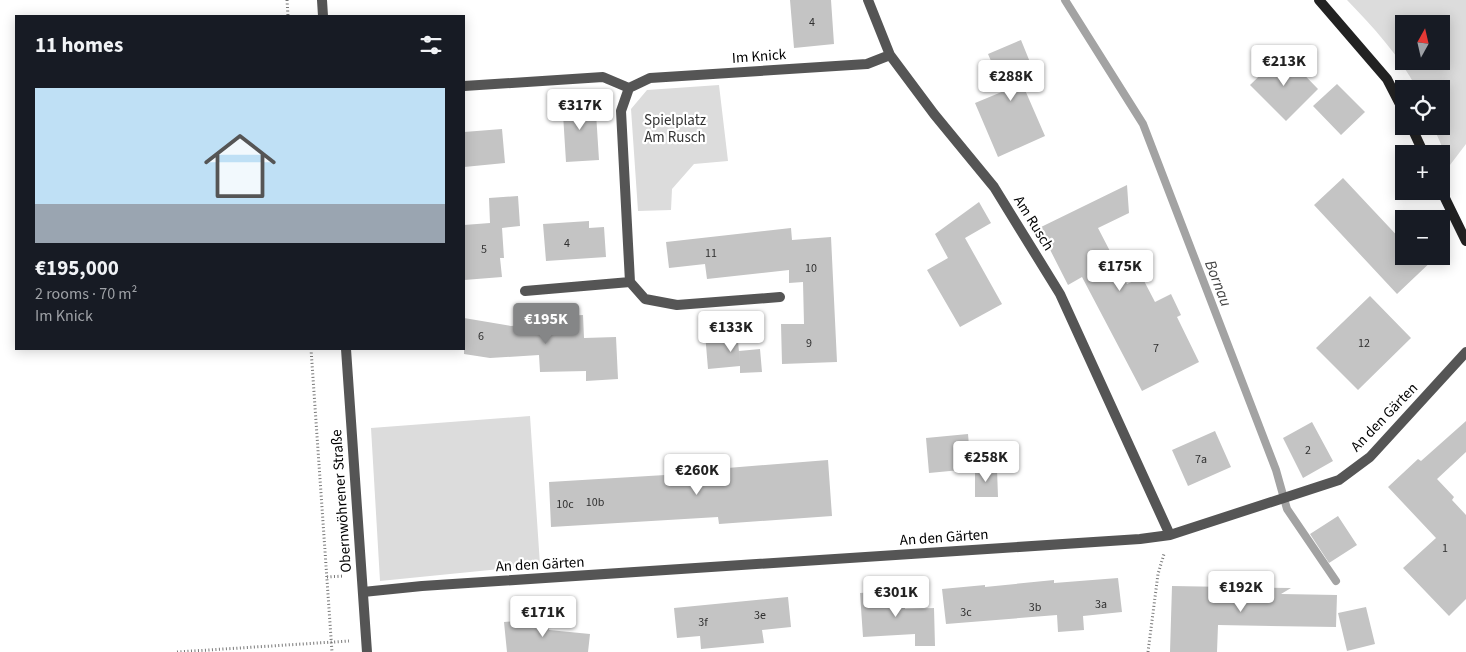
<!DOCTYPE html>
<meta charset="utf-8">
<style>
:root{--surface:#171b24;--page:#242831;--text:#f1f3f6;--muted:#9ea1a6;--line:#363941;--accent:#858687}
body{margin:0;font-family:"Source Sans 3",sans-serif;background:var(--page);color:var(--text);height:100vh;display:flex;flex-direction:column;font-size:19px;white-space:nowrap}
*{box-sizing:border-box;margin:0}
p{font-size:16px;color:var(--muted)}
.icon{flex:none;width:28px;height:28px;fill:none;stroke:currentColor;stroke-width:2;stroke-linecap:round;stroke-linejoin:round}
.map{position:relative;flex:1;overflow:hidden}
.details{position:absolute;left:15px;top:15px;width:450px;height:335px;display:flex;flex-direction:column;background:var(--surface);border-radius:0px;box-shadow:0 2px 12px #0003}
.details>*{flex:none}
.needle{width:32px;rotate:8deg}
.fabs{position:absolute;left:1395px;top:15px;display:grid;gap:10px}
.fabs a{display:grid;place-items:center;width:55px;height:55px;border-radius:0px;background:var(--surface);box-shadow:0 2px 12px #0003;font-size:25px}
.price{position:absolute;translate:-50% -42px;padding:0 11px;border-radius:5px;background:#fff;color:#222;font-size:16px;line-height:32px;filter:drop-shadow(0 1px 2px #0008)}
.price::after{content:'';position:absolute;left:50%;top:30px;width:15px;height:11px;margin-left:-8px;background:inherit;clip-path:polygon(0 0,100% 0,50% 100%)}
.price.selected{background:var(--accent);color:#fff}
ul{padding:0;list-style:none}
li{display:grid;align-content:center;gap:10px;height:265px;padding:0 20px}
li+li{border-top:1px solid var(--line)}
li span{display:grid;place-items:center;height:155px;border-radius:0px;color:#555}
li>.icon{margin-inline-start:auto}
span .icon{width:90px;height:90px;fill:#fffc;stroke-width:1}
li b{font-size:21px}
h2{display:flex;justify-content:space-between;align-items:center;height:60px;padding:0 20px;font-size:21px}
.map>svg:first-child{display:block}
.green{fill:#dcdcdc;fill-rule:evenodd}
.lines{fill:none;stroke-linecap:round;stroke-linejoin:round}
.stream{stroke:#a3a3a3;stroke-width:8}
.building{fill:#c4c4c4}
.path{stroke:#777;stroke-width:3;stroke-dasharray:1 2.5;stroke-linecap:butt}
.minor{stroke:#555;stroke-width:10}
.tertiary{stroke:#555;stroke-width:10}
.secondary{stroke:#222;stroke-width:10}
.labels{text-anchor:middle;stroke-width:4.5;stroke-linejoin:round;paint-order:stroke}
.number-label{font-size:12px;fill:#313131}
.street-label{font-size:15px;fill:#000;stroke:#fff}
.park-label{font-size:15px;fill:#333;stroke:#fff}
.water-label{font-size:16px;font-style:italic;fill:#444;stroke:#fff}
</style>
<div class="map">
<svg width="1466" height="652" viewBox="0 0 1466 652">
<rect width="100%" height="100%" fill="#fff"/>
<path class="green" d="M1347,0H1466V144L1450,165L1433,126H1441V89H1417C1399,55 1373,27 1347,0ZM1404,24H1441V61H1404Z
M719,85L728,161L694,164L672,189L671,210L638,211L631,109L647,90Z
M530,416L540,565L380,581L371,428Z"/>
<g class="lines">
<path class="stream" d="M1065,0L1143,124L1276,470L1287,509L1336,581"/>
</g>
<path class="building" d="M790,0H831L834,44L794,48Z
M1021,40L1036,77L1022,83L1045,136L998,157L975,103L1004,91L988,54Z
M1283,53L1318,89L1286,121L1250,85Z
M1337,84L1365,112L1341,135L1313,106Z
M588,97L589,114L596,113L599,160L566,162L562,98Z
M502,129L505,163L464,167V132Z
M1343,178L1404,243V256H1437L1397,294L1314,205Z
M1127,185L1129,213L1098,228L1127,284L1142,277L1155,302L1171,294L1181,315L1177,317L1199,362L1142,391L1082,277L1068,285L1039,228Z
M518,196L520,226L502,228L504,258H500L502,277L464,280V225L490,223L489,198Z
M979,202L991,223L965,238L1002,304L960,327L927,270L948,258L935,234Z
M589,221V228L604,227L606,257L546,261L543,224Z
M791,228L792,240L831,237L837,362L782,364L781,324H804L803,282L789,283V270L707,279L705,264L669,268L666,242Z
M1370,296L1411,338L1358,390L1316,348Z
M583,315L584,338L616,337L618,379L586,381V371L540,372L539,355L490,358L464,354V318L511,326L538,324V317Z
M737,330L740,363L739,351L760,349L762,372L740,373V366L708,369L705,333Z
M1466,421V452L1437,479L1454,497L1452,500L1466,515V599L1449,616L1403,568L1436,538L1388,487L1418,459L1421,461Z
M1312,422L1333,461L1303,478L1283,438Z
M1215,431L1231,467L1188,486L1172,450Z
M968,434L971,469L929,473L926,438Z
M828,460L832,516L719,524L718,517L551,527L549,482L715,472V469Z
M975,469H997L998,497H975Z
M1338,516L1357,545L1329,563L1310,534Z
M1118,578L1122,612L1083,616L1084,630L1058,632L1057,615L946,624L942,589L985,585V587L1054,580V583Z
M1172,586L1291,588L1281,594L1337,595L1336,627L1218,625L1217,652H1170Z
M904,590L905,609L934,608L935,646H915V634L863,637L860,593Z
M788,597L791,627L762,630L764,643L701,649L700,636L677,638L674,608Z
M1366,607L1375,644L1347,651L1338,613Z
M548,618L549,630L590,634L588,652H507L504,622Z"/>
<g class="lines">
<path class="path" d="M287,0L288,16
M311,349L332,652
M327,577L344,576
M177,652L349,641
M1148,652L1158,574L1164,554"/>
<path class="minor" d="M868,0L890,55L934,114L994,187L1060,294L1170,535
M464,86L603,77L629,88
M525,291L630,282
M780,297L677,305L645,299L630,282L621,111L629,88L650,78L867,64L890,55
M363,592L422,586L1140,539L1170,535L1339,480L1370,457L1466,352"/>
<path class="tertiary" d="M322,0L323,16
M346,349L367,652"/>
<path class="secondary" d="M1319,0L1387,79L1404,112
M1411,126L1424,154
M1441,190L1466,241"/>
</g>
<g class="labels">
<g class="number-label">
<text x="812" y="26">4</text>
<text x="567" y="247">4</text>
<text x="484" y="253">5</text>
<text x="711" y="257">11</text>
<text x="811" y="272">10</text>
<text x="481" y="340">6</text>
<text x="809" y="347">9</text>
<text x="1364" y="347">12</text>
<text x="1156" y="352">7</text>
<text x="1308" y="454">2</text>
<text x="1201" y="463">7a</text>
<text x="595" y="506">10b</text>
<text x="565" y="508">10c</text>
<text x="1445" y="552">1</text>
<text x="1101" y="608">3a</text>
<text x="1035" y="611">3b</text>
<text x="966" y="616">3c</text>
<text x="760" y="619">3e</text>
<text x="703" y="626">3f</text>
</g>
<g class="street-label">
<text transform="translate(759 56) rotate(-4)" y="5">Im Knick</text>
<text transform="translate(1034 223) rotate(58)" y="5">Am Rusch</text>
<text transform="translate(1384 417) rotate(-46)" y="5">An den Gärten</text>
<text transform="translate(341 501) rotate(-94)" y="5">Obernwöhrener Straße</text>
<text transform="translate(944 537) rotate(-4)" y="5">An den Gärten</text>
<text transform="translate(540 564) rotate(-3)" y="5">An den Gärten</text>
</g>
<g class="park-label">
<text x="675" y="125">Spielplatz<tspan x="675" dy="17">Am Rusch</tspan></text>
</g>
<g class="water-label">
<text transform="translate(1219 283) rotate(69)" y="6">Bornau</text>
</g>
</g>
</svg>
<div class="fabs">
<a><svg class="needle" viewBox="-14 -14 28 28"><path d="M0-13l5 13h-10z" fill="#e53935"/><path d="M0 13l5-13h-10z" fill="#9ea1a6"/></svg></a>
<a><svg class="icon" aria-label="locate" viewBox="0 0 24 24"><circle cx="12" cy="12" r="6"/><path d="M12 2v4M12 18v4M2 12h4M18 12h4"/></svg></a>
<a>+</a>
<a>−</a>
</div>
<b class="price" style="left:1284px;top:87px">€213K</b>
<b class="price" style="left:1011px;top:102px">€288K</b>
<b class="price" style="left:580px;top:131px">€317K</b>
<b class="price" style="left:1120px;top:292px">€175K</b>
<b class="price selected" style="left:546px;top:345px">€195K</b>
<b class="price" style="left:731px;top:353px">€133K</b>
<b class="price" style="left:986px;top:483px">€258K</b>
<b class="price" style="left:697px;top:496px">€260K</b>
<b class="price" style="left:1241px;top:613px">€192K</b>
<b class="price" style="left:896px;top:618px">€301K</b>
<b class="price" style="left:543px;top:638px">€171K</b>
<section class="details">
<h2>11 homes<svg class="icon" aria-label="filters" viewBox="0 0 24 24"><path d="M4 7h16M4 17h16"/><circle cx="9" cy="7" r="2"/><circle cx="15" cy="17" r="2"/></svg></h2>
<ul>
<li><span style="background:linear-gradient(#bfe0f5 75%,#9aa5b1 0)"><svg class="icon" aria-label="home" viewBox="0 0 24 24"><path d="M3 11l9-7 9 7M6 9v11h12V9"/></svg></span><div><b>€195,000</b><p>2 rooms · 70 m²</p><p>Im Knick</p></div></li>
</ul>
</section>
</div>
